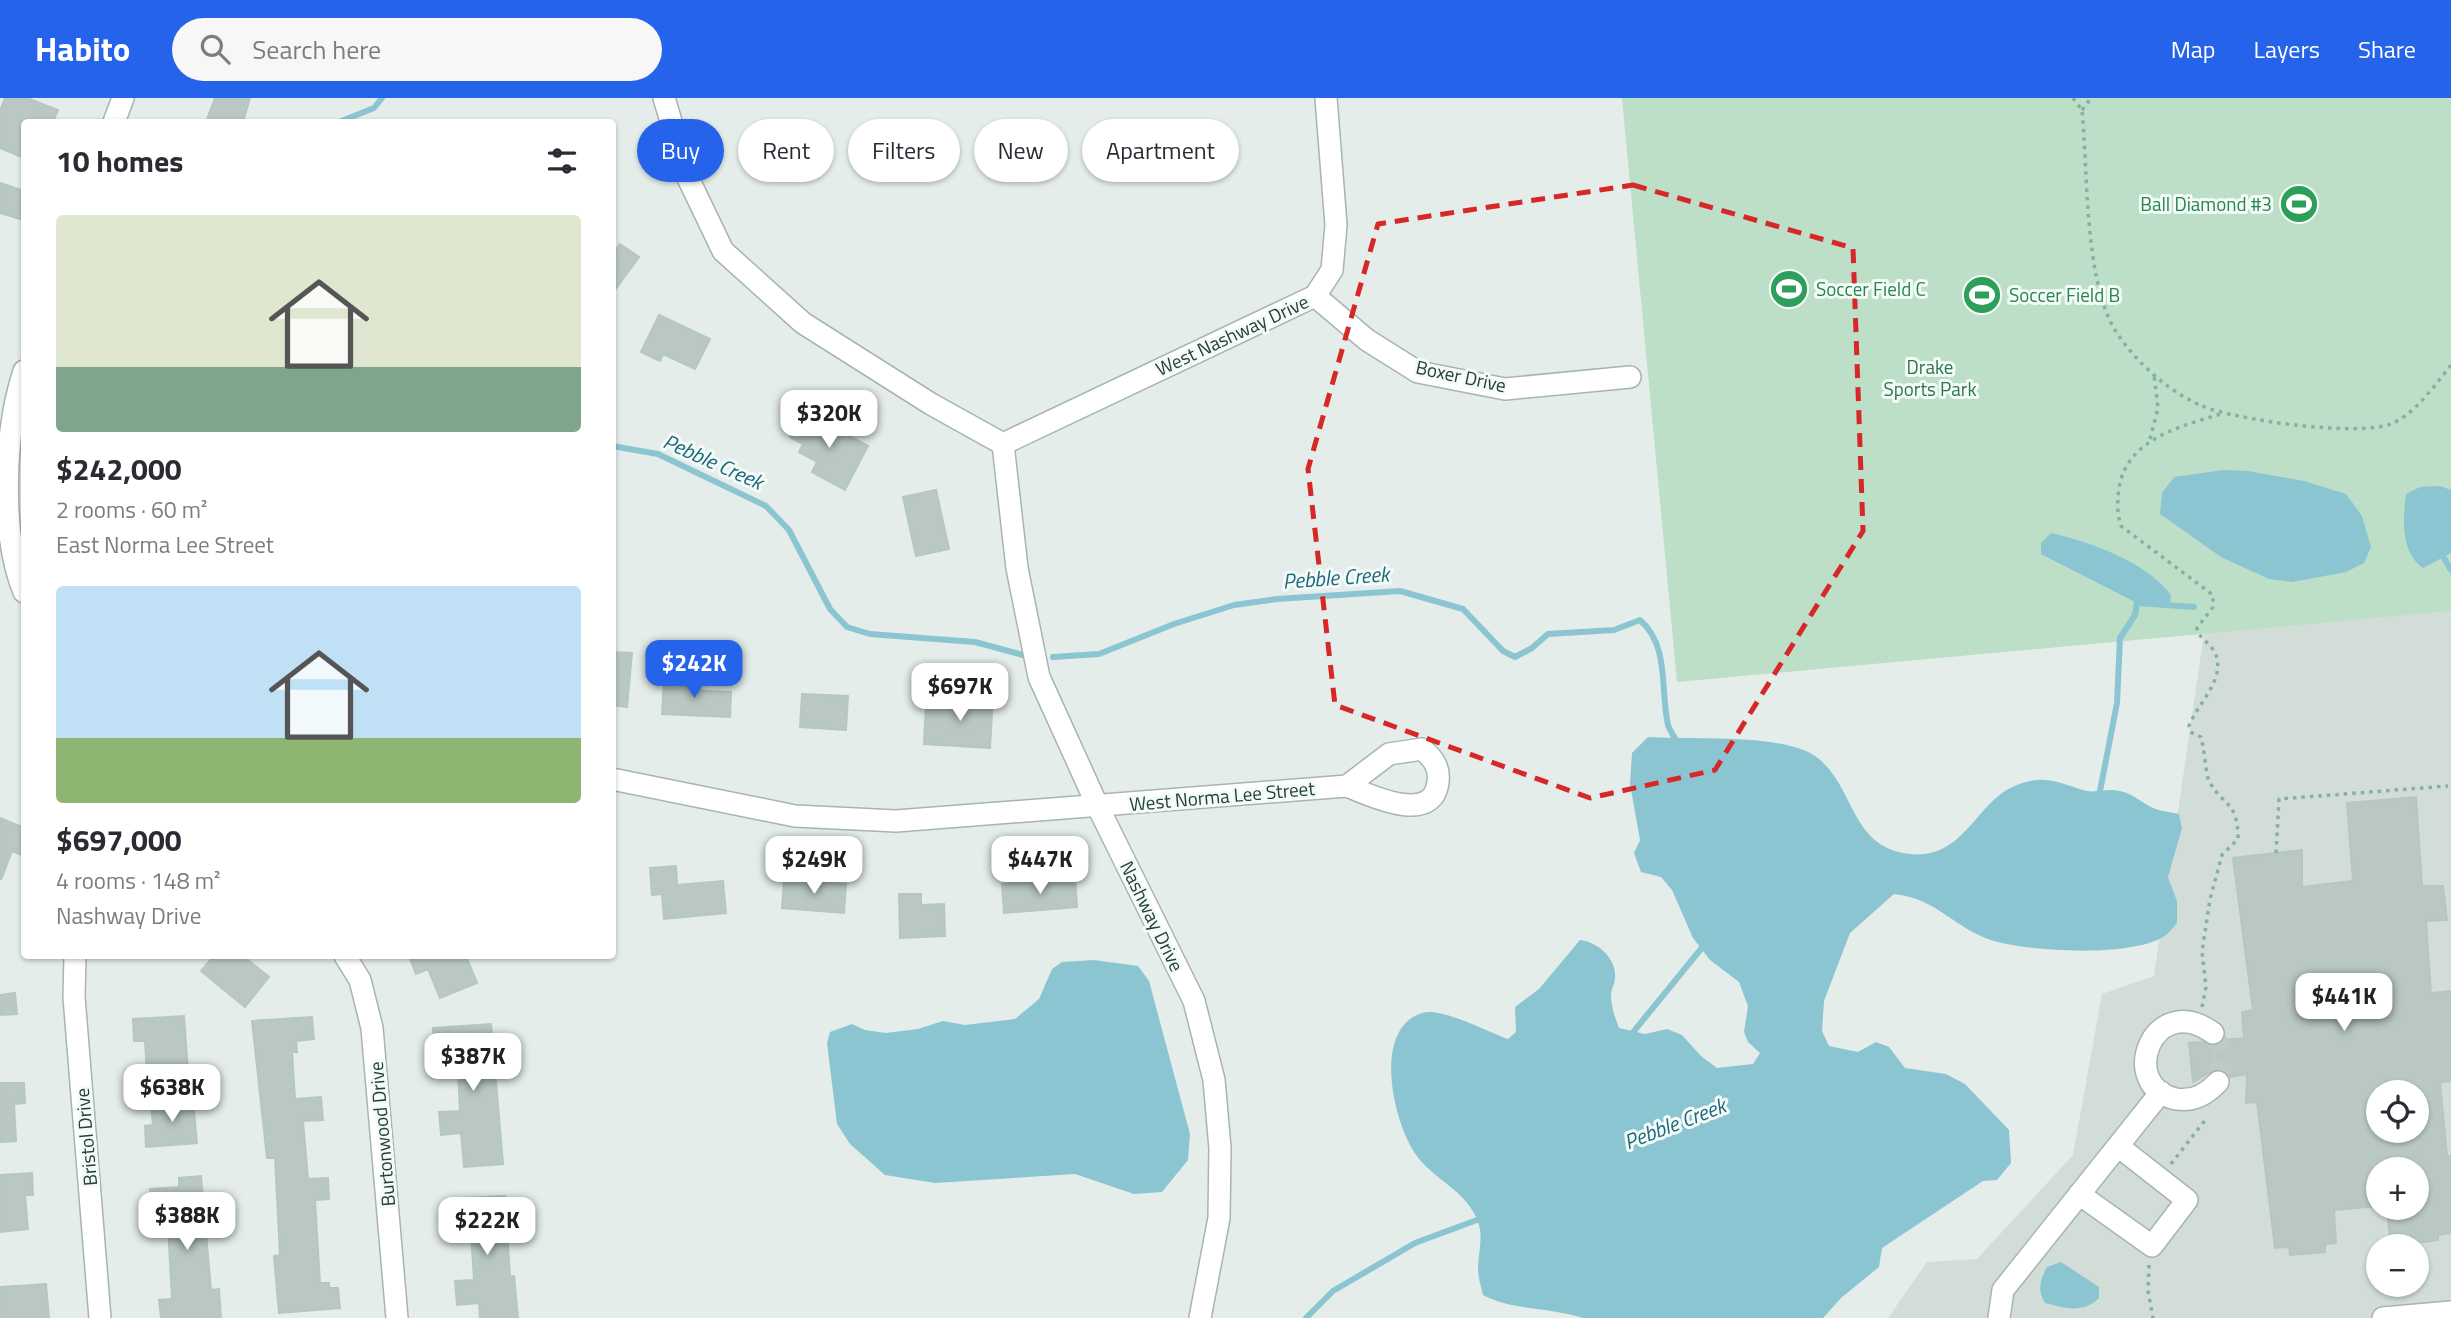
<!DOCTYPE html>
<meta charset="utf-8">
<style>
:root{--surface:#fff;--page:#f7f7f7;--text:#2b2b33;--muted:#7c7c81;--accent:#2563eb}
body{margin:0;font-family:"Titillium Web",sans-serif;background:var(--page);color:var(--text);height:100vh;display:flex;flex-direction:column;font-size:26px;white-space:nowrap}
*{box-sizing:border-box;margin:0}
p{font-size:23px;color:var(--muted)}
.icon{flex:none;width:38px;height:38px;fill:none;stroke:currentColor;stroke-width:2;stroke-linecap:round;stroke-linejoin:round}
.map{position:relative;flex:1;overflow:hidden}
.panel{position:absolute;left:21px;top:21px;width:595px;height:840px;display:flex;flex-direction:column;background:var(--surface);border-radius:7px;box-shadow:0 2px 5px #0004}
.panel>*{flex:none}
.hud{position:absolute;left:637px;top:21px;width:665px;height:63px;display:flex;gap:14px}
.fabs{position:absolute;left:2366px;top:982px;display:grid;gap:14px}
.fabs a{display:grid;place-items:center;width:63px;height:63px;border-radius:50%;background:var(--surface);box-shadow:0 2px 5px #0004;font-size:35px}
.price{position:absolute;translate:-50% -60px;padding:0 16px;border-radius:14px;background:#fff;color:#222;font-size:23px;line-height:46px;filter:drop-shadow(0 2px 4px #0008)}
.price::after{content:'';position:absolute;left:50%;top:42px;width:21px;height:16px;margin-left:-10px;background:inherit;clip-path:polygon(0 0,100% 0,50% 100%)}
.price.on{background:var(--accent);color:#fff}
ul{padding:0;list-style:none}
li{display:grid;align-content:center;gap:14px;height:371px;padding:0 35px}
li span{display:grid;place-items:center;height:217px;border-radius:7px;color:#555}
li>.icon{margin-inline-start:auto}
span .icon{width:126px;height:126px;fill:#fffc;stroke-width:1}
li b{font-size:30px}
h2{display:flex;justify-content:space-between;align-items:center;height:84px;padding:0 35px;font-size:30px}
.chip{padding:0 24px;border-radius:32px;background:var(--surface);box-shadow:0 2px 5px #0004;font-size:24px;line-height:63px}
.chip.on{background:var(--accent);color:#fff}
header{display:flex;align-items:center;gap:42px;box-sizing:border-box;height:98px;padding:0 35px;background:var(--accent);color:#fff}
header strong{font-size:33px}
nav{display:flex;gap:38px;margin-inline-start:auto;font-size:24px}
.search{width:490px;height:63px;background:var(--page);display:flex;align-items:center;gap:18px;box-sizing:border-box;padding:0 24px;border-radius:38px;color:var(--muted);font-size:26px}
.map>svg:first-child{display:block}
.built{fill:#d2ddd8;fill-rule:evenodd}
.green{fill:#bddec7}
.water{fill:#8cc5d2}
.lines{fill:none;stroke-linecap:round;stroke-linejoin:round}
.stream{stroke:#8cc5d2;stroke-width:6}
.building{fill:#b9c8c2;stroke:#b6c7c1;stroke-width:2;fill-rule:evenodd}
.minor-tunnel{stroke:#bdcac6;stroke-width:21;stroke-dasharray:21 10;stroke-linecap:butt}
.minor-casing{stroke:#a6b5b1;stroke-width:24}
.path{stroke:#84b1a5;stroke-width:3.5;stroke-dasharray:3.5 5;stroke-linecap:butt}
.minor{stroke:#fff;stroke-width:21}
.marked{fill:none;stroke:#d62828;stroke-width:5;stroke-dasharray:14 9;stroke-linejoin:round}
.labels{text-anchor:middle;stroke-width:6;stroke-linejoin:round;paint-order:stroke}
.leisure-label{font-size:19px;fill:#27864d;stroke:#f4faf7;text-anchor:start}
.street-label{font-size:19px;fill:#233f39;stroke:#f4faf7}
.park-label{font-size:19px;fill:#2c764c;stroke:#f4faf7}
.water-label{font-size:21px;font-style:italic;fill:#1c687c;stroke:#f4faf7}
</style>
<header>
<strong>Habito</strong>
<div class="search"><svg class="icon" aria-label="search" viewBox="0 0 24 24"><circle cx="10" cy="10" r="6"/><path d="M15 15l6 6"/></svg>Search here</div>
<nav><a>Map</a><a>Layers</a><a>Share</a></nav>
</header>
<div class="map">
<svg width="2451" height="1220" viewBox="0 0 2451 1220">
<rect width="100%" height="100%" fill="#e4ede9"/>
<path class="built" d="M2451,513V1220H1888L1927,1164L1977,1161L2073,1057L2102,896L2154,878L2204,535ZM2378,994H2417V1032H2378ZM2378,1071H2417V1110H2378ZM2378,1148H2417V1186H2378Z"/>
<path class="green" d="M1622,0H2451V513L1677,584Z"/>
<path class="water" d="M2223,372L2248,373L2304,383L2346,396L2362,418L2371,449L2364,465L2346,474L2292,484L2269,481L2221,459L2160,416L2162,395L2174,379Z
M2440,388L2451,392V455L2423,470C2400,454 2403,420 2406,396L2420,389Z
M2051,435C2090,444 2147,464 2171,497L2170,505H2137L2041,456V445Z
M1648,639C1690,642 1781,635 1815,658C1856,687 1848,749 1910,756C1965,762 1976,702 2017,687C2044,676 2059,685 2083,692C2094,696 2108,690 2120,693C2133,696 2141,704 2153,710C2160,713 2170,714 2179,716L2182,730L2168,779L2177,803V825C2174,828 2170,834 2166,837C2135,860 2027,854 1991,842C1954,830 1938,801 1894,796L1850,835L1824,903L1822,933L1829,948L1858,954L1876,944L1889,949L1905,970L1946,976L1965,986L2009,1032L2011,1065L1997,1082L1983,1083L1882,1150L1879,1169L1841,1200L1823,1220H1583C1551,1209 1513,1213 1483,1197C1481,1188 1478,1180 1478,1171C1478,1152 1485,1137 1476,1119C1464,1093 1438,1083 1420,1062C1394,1032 1370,931 1422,915C1441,909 1488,934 1508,941L1516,934L1515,909L1539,891L1580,842C1597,844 1617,860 1615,880C1615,886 1611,891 1611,897C1611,909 1615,919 1619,930L1645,936L1667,931L1682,937L1701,958L1717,970L1753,966L1760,955L1748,944L1744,934L1748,908L1739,884L1710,862L1693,840L1672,792L1661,779L1641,774L1634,755L1640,742L1630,686L1632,655Z
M1094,862L1138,868L1149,883L1190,1036L1188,1062L1162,1094L1134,1096L1075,1076L935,1085L885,1077L850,1046L837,1026L827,945L830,934L852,926L865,932L886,935L918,931L943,923L965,927L1015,921L1039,901L1052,871L1062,864Z
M2061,1164L2099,1189V1200C2083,1216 2065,1210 2045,1205C2037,1192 2040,1182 2047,1169Z"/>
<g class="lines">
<path class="stream" d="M339,24L374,10L382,0
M612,348L658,356L766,408L789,432L830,511L847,529L870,536L975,544L1023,557
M2444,460L2451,472
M1053,559L1099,556L1174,526L1234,507L1277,501L1400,493L1463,511L1503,553L1515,559L1532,550L1548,536L1614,532L1640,522C1670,548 1660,592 1668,627C1670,633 1675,640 1679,647
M2100,693L2117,605L2120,540L2135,517L2137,505L2194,509
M1630,938L1705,846
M1306,1220L1333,1193L1415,1145L1485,1119"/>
</g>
<path class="building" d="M5,0H27L58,12L53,24H24V60L0,50V13Z
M215,0H250L243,24H206Z
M0,85L24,93L20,121L0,115Z
M620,146L639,159L612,196V157Z
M659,217L710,241L695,271L663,256L660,263L641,254Z
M804,314L868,348L845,392L812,374L817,364L799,354L803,346L790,339Z
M936,392L949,451L916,458L903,399Z
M612,554L632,555L627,609L612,607Z
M664,581L691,582L690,592L731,594L730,619L662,616Z
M802,596L848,598L846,632L800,629Z
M970,597L993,598L990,650L924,646L926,604L970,607Z
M2416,699L2422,788H2443L2447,822L2426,823L2431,895L2451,893V983L2440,984L2447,1058H2451V1135L2438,1137V1142L2404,1147L2403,1140L2390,1142L2387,1110H2417V1071H2378V1108L2334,1112L2336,1145L2325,1146V1154L2290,1157L2289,1149L2275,1150L2257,1004L2246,1005L2247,976L2230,979L2222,972L2215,971L2193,984L2189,945L2202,944L2215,948L2224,942L2244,940L2242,914L2253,912L2233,760L2302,752V789L2353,783L2347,705ZM2378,994H2417V1032H2378Z
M0,720L24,730V758L12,753L1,782Z
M676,768L677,787L723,783L726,815L664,821L662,796L652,797L650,770Z
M1075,780L1077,809L1004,815L1002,786Z
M784,782L846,786L844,815L782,810Z
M899,796H921V807L944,806L945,838L900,840Z
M214,858H243L269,879L245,909L201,873Z
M409,858H466L477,885L440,900L428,871L416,876Z
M15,895L17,916L0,917V897Z
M184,918L188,974L147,976L145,943H134L133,921Z
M312,919L314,941L296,943L297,954H292L295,1001L321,999L323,1022L303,1023L308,1081L328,1080L329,1101L315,1102L320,1185H329V1190H338L340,1210L279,1215L274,1158L280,1157L275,1060H267L252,923Z
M491,926L503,1066L464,1069L461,1035L441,1037L439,1014L460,1013L458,974H453L451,952L435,954L433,930Z
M0,985H24L25,1005L14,1006L16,1043L0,1044Z
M193,1002L197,1045L146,1049L145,1028L153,1027L151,1005Z
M32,1075L33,1097H25L28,1131L0,1134V1077Z
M201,1078L211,1192L219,1191L221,1220H161L159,1202L172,1201L167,1110L151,1111L150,1091L179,1089V1080Z
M505,1098L510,1179L514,1178L518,1220H480L479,1205L457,1207L455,1183L474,1182L470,1119L448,1121L446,1101Z
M46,1186L49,1220H0V1189Z"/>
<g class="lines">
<path class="minor-tunnel" d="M2213,935L2224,958L2218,984"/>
<g class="minor-casing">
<path id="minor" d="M664,0L688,80L723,153L803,225L931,306L1003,346
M114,24L123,0
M1315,198L1367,242L1418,274L1505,291L1630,279
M24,273C4,334 0,436 24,494
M1003,346L1017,470L1039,579L1098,709L1194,903L1214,982L1220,1050L1219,1120L1200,1220
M1003,346L1315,198L1332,172L1336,127L1326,0
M612,681L795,718L896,723L1347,688C1369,697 1433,728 1438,684C1440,669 1433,660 1422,651L1389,656L1347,688
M75,858L74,899L100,1220
M345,858L360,882L372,930L397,1220
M2213,935C2152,891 2117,989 2176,1001C2194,1004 2207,996 2218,984
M2079,1096L2152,1148L2187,1102L2118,1048
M1999,1220L2003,1192L2161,994
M2383,1220L2451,1214"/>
</g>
<path class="path" d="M2073,0L2082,12C2088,72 2084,181 2115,232C2134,263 2169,294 2202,308C2236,322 2357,339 2391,326C2415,316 2435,287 2451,267
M2082,12L2091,0
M2150,341L2158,310L2154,277
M2276,755L2279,701L2448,688
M2202,909L2206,889L2202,854L2210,801L2222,757L2238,741C2238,702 2223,709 2209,683C2206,677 2204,649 2201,639L2192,635L2189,628C2197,606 2225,583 2216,557C2212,546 2198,540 2197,530L2213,509V497L2121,428C2117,416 2117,404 2119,390C2127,340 2182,328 2224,315
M2171,1066L2206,1021
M2149,1167L2148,1193L2153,1220"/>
<use href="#minor" class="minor"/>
</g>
<path class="marked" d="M1633,87L1853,150L1863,433L1715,672L1590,700L1335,607L1308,371L1378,126Z"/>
<defs>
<g id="stadium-disc" transform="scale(2.0125)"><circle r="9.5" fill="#2e9e5b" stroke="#f4faf7"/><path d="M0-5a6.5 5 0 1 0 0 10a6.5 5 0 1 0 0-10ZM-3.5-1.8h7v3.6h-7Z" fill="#fff"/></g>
</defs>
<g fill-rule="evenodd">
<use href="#stadium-disc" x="2299" y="106"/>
<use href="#stadium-disc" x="1789" y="191"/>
<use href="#stadium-disc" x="1982" y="197"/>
</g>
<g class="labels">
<g class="leisure-label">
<text x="2272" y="113" text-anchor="end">Ball Diamond #3</text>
<text x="1816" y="198">Soccer Field C</text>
<text x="2009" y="204">Soccer Field B</text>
</g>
<g class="street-label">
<text transform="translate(1232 237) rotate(-25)" y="7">West Nashway Drive</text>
<text transform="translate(1461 278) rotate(12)" y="7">Boxer Drive</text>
<text transform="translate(1222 698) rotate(-5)" y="7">West Norma Lee Street</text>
<text transform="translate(1152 818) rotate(64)" y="7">Nashway Drive</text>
<text transform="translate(382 1036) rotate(-95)" y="7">Burtonwood Drive</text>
<text transform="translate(86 1039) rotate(-95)" y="7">Bristol Drive</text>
</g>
<g class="park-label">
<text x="1930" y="276">Drake<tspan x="1930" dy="22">Sports Park</tspan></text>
</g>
<g class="water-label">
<text transform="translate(713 364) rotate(24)" y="7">Pebble Creek</text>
<text transform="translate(1336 480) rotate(-4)" y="7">Pebble Creek</text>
<text transform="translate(1675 1026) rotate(-21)" y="7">Pebble Creek</text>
</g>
</g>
</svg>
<div class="fabs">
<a><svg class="icon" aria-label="locate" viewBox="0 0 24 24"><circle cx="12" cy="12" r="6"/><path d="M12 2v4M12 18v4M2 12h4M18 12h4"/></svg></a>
<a>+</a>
<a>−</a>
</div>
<b class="price" style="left:829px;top:352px">$320K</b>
<b class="price on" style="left:694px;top:602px">$242K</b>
<b class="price" style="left:960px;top:625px">$697K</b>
<b class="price" style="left:814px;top:798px">$249K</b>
<b class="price" style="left:1040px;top:798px">$447K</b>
<b class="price" style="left:2344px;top:935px">$441K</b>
<b class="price" style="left:473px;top:995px">$387K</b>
<b class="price" style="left:172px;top:1026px">$638K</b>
<b class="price" style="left:187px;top:1154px">$388K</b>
<b class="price" style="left:487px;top:1159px">$222K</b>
<div class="hud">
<a class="chip on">Buy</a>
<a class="chip">Rent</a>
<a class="chip">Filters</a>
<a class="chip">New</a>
<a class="chip">Apartment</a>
</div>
<section class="panel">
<h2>10 homes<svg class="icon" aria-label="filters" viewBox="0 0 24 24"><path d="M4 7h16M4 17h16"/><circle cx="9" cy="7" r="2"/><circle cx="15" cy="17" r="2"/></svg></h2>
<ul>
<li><span style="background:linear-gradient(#dfe7d0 70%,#7fa58c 0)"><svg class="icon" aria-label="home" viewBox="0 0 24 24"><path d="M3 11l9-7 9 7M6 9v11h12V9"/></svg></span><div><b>$242,000</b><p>2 rooms · 60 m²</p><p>East Norma Lee Street</p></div></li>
<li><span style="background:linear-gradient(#bfe0f5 70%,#8fb573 0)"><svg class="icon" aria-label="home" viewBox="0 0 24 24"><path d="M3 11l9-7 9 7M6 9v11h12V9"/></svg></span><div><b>$697,000</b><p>4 rooms · 148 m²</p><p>Nashway Drive</p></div></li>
</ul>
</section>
</div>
